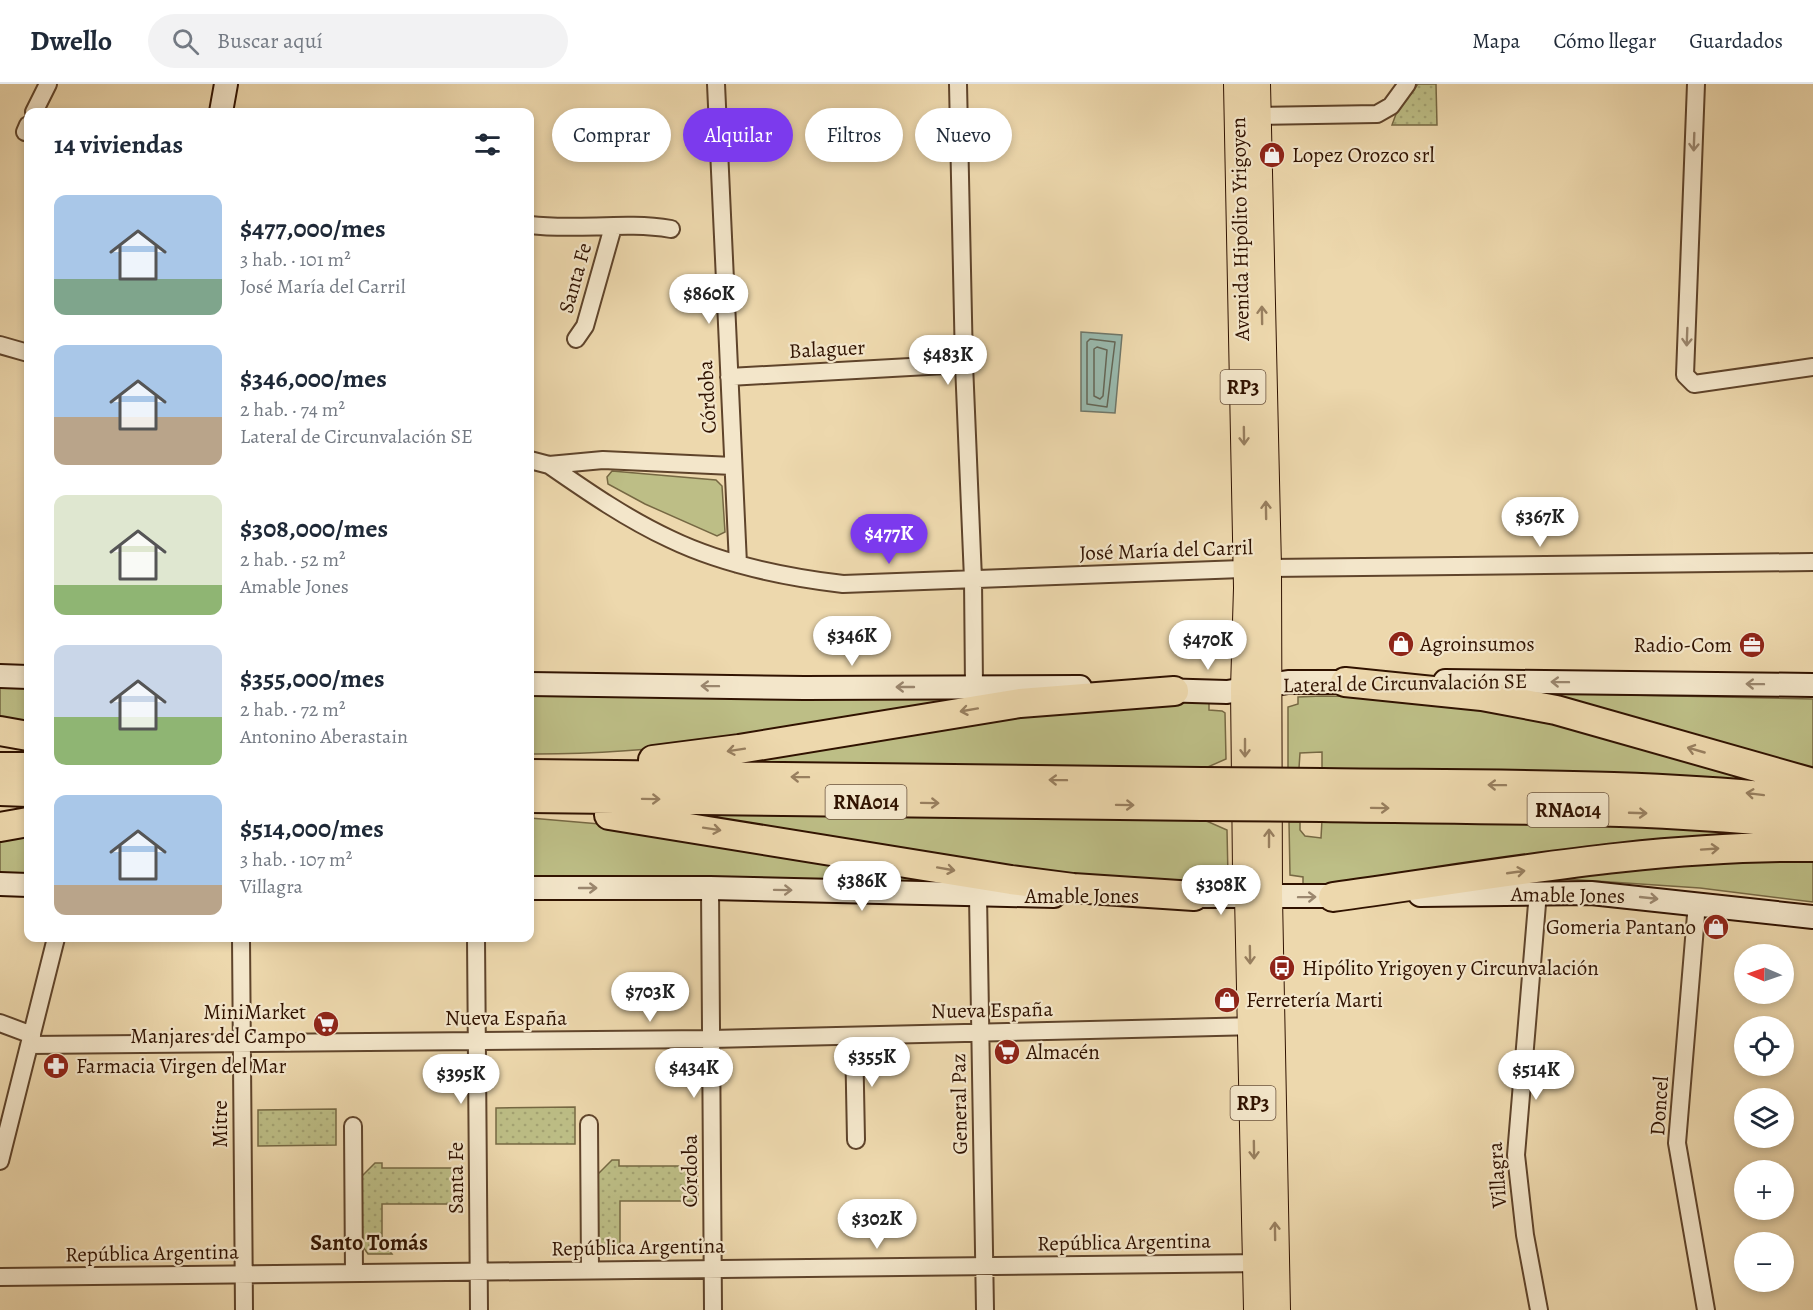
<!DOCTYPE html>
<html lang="es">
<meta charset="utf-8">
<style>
:root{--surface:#fff;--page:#f2f2f3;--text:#1f2937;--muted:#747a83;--line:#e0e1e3;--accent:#7c3aed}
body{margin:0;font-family:Alegreya,serif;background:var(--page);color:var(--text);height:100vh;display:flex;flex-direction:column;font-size:22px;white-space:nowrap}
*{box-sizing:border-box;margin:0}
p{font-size:20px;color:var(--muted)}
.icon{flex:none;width:33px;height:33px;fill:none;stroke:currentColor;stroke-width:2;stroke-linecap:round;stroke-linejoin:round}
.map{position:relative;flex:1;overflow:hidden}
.panel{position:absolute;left:24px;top:24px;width:510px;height:834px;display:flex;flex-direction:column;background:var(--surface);border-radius:12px;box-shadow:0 3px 9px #0003}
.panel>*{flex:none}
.hud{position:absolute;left:552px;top:24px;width:570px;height:54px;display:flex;gap:12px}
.needle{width:39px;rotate:272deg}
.fabs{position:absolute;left:1734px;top:860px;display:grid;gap:12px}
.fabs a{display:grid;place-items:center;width:60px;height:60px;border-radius:50%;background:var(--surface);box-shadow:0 3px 9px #0003;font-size:30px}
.price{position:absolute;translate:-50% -51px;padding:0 14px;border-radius:21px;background:#fff;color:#222;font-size:20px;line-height:39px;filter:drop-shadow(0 2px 3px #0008)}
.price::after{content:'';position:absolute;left:50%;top:36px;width:18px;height:14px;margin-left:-9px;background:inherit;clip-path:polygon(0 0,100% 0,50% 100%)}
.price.on{background:var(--accent);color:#fff}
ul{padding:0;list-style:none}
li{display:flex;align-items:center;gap:18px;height:150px;padding:0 30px}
li span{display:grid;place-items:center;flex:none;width:168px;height:120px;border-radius:12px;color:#555}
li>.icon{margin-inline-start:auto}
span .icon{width:72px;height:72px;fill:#fffc;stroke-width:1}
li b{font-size:26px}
h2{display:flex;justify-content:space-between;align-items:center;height:72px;padding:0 30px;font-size:26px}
.chip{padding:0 21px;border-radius:27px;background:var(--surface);box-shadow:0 3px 9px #0003;font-size:21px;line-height:54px}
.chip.on{background:var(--accent);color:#fff}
header{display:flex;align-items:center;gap:36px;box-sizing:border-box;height:84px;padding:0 30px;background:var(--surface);border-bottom:2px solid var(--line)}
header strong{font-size:28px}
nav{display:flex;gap:33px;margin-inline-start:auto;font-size:21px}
.search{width:420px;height:54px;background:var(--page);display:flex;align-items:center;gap:15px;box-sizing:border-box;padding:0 21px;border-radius:33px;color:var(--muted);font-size:22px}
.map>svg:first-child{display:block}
.grass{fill:#bdbe86;stroke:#766843;stroke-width:1.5}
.park{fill:url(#park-dots);stroke:#766843;stroke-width:1.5}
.water{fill:#99b9ad;stroke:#6f7668;stroke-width:1.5}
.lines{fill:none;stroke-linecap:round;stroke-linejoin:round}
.shore{stroke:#646656;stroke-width:1.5}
.street-casing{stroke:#5f442b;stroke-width:20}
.secondary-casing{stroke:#301200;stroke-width:26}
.primary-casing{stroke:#301200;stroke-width:28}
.highway-casing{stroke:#301200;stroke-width:32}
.street{stroke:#f3e6ca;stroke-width:16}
.secondary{stroke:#f3e6ca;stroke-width:22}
.primary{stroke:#edd8ad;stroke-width:26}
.highway{stroke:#edd8ad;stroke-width:28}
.highway-bridge-casing{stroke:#301200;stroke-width:32;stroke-linecap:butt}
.highway-bridge{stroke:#edd8ad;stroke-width:28}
.oneway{stroke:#9b876f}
.oneway2{stroke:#987f5f}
.labels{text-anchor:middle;stroke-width:4.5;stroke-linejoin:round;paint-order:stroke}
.shield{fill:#f3e6ca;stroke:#6a523d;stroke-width:1.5}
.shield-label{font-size:20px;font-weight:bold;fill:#301200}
.poi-label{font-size:21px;fill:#301200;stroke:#f3e6ca;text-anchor:start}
.street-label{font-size:21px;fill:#301200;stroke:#f3e6ca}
.neighbourhood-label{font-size:22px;font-weight:bold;fill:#301200;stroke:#f3e6ca}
</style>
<header>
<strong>Dwello</strong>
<div class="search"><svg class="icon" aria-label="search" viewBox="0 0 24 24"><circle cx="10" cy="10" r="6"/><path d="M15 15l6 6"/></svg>Buscar aquí</div>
<nav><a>Mapa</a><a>Cómo llegar</a><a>Guardados</a></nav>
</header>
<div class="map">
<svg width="1813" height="1226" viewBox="0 0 1813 1226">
<defs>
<pattern id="park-dots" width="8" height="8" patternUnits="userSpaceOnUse" patternTransform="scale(1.5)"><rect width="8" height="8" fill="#bdbe86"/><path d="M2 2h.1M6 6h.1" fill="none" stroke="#a3a272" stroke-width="1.8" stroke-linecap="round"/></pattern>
</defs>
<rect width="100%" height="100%" fill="#edd8ad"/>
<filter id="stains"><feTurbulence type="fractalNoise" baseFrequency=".00333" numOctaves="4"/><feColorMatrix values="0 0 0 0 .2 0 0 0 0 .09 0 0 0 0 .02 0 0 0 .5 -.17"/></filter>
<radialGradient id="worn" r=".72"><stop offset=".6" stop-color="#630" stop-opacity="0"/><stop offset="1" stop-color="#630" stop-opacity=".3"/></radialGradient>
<path class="grass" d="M612,387L716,396L722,402L725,448L717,452L645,420L608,400L607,393Z
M0,599L28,600V642L0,638Z
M1535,609L1813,615V690Z
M530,611L1013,612C853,637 692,671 530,670Z
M1322,612L1453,614L1780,698L1322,687V668L1300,669L1299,684H1288V623L1298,620V613Z
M1117,616L1209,619V626L1222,627L1225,629L1226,675L1201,686L677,678Z
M676,729L1202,735L1227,746L1228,793L1217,797V801L1107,800Z
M530,734L635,743L968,801L727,793H530Z
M1322,736L1642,741L1790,751L1340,800L1303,801V793L1290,791L1289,738H1300V746L1305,752L1321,754Z
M28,749V790H0V753Z
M1813,772V818L1700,804L1566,795L1567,790Z"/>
<path class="park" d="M1418,0H1436L1437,41H1392L1396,30Z
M575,1023V1060H496V1024Z
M336,1025V1061L258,1062V1026Z
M612,1076H619V1082H697L698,1117H620V1161L626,1168H605L598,1157V1090Z
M375,1079H382V1084H461V1120H382V1156L392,1170H368L361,1160V1093Z"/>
<path class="water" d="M1081,248L1122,251L1115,329L1081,327Z"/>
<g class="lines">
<path class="shore" d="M1090,255L1115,258L1107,323L1087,320V258Z
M1097,263L1107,266L1103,312L1100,315L1094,312V265Z"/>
<g class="street-casing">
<path id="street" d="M716,0L738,480
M958,0L964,280L973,495L974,603
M1696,0L1685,291L1694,300L1813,283
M34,28L48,0
M1250,32L1377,30L1391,22L1407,0
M25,48L28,41
M530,141C577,147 624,137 671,145
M576,255L585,242L613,143
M0,261L28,269
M729,293L964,280
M530,376L549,381L603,376L733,382
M549,381C588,408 627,435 670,455C724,481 784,493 843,500L1268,484L1813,478
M710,804L713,1226
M1538,808L1516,1071L1525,1151L1539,1226
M978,812L985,1226
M1697,819L1677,1059L1706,1226
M241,854L244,1226
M476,854L479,1226
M0,939L32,951
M854,952L856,1056
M29,961L711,955L1258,942
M589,1040L590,1186
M353,1042L354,1189
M0,1077L56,854
M0,1193L1265,1179"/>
</g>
<g class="secondary-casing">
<path id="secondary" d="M221,28L226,0
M0,592L28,593
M1445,597L1813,601
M530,600L804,604L1080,603
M1158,606L1227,608L1288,598H1361
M0,800L28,801
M530,804H710L1054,812
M1420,811L1591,809L1813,833
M1177,812H1348"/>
</g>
<g class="primary-casing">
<path id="primary" d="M1237,0L1247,504L1244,605L1246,786L1248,812L1257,1226
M1257,0L1268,484L1269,813L1277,1226"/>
</g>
<g class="highway-casing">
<path id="highway" d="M1345,598L1482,612L1556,626L1813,699
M0,647L28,652
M653,676L739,665L1020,619L1174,607
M0,683H28
M530,690L1201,698
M1322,699C1486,701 1650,698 1813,717
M0,707L28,708
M530,714L1202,722
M1322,723C1485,726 1650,723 1813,742
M609,731L1011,796L1073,804L1194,812
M0,743L28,738
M1333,813C1492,791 1653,761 1813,763"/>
</g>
<use href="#street" class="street"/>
<use href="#secondary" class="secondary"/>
<use href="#primary" class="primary"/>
<use href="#highway" class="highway"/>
<g class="highway-bridge-casing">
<path id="highway-bridge" d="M1201,698L1322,699
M1202,722L1322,723"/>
</g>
<use href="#highway-bridge" class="highway-bridge"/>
</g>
<defs><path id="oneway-shaft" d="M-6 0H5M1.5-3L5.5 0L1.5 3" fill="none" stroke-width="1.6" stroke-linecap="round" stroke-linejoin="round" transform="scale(1.5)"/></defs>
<g class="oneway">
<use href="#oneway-shaft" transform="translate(1694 58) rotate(92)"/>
<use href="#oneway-shaft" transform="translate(1687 253) rotate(92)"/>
<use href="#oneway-shaft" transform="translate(1560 598) rotate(-179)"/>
<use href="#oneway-shaft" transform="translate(1755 600) rotate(-179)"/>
<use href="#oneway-shaft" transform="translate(710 602) rotate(-179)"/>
<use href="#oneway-shaft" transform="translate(905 603) rotate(180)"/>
<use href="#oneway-shaft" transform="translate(588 804)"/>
<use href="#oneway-shaft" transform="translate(783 806) rotate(1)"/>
<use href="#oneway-shaft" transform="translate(1307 813) rotate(-1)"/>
<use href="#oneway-shaft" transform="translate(1649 814) rotate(6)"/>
</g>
<g class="oneway2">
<use href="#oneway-shaft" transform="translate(1262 231) rotate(-91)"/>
<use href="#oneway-shaft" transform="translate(1244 352) rotate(89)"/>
<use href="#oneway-shaft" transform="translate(1266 426) rotate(-91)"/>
<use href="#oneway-shaft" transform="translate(969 626) rotate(170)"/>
<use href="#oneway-shaft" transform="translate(1245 664) rotate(90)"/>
<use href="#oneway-shaft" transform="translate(736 666) rotate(171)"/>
<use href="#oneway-shaft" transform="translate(1696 666) rotate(-164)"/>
<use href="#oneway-shaft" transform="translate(800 693) rotate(-179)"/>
<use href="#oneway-shaft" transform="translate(1058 696) rotate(-179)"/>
<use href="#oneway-shaft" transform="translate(1497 701) rotate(-179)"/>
<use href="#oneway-shaft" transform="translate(1755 710) rotate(-173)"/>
<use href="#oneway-shaft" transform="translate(651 715) rotate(1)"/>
<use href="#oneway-shaft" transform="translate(930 719) rotate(1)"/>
<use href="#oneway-shaft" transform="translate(1125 721) rotate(1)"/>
<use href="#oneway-shaft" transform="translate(1380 724) rotate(1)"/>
<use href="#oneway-shaft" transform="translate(1638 729) rotate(2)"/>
<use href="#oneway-shaft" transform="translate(712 745) rotate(9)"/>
<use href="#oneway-shaft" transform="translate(1269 754) rotate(-90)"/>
<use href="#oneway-shaft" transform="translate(1710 765) rotate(-4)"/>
<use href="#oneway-shaft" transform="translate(946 785) rotate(10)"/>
<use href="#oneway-shaft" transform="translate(1516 788) rotate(-8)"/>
<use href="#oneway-shaft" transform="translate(1250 871) rotate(89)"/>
<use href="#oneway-shaft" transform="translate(1254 1066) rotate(89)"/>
<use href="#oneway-shaft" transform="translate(1275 1147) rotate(-91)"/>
</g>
<defs>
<g id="shop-disc" transform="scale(1.35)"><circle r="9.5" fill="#8f2418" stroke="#f3e6ca"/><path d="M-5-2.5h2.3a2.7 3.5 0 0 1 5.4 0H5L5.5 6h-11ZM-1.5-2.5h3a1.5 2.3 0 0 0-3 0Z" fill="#fff"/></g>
<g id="office-disc" transform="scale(1.35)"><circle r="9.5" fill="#8f2418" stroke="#f3e6ca"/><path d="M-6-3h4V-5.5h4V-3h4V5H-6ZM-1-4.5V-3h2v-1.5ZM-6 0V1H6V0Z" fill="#fff"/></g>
<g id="bus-disc" transform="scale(1.35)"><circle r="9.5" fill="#8f2418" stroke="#f3e6ca"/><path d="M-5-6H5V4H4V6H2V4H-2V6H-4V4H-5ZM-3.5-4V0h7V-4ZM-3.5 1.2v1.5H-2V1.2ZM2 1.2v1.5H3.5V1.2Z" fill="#fff"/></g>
<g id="supermarket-disc" transform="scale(1.35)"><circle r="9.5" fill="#8f2418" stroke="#f3e6ca"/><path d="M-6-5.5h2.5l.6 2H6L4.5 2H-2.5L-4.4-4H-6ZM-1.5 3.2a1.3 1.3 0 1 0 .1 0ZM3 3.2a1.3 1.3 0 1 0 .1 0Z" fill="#fff"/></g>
<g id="pharmacy-disc" transform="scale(1.35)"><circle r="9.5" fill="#8f2418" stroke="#f3e6ca"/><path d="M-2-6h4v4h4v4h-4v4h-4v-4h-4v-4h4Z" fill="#fff"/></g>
</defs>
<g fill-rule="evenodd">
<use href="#shop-disc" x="1272" y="71"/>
<use href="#shop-disc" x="1401" y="560"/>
<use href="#office-disc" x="1752" y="561"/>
<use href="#shop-disc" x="1716" y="843"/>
<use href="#bus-disc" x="1282" y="884"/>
<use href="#shop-disc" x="1227" y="916"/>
<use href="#supermarket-disc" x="326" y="940"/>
<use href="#supermarket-disc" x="1007" y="968"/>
<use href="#pharmacy-disc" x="56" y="982"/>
</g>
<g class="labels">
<g class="shield">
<rect x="1220.5" y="286" width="45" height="34" rx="4.5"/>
<rect x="825.5" y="701" width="81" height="34" rx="4.5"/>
<rect x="1527.5" y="709" width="81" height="34" rx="4.5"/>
<rect x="1230.5" y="1002" width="45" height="34" rx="4.5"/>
</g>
<g class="shield-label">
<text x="1243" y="310">RP3</text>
<text x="866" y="725">RNA014</text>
<text x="1568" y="733">RNA014</text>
<text x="1253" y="1026">RP3</text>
</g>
<g class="poi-label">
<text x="1292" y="78">Lopez Orozco srl</text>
<text x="1420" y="567">Agroinsumos</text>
<text x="1732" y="568" text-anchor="end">Radio-Com</text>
<text x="1696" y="850" text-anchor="end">Gomeria Pantano</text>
<text x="1302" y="891">Hipólito Yrigoyen y Circunvalación</text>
<text x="1246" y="923">Ferretería Marti</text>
<text x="306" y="935" text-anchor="end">MiniMarket<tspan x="306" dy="24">Manjares del Campo</tspan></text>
<text x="1026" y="975">Almacén</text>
<text x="76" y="989">Farmacia Virgen del Mar</text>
</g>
<g class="street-label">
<text transform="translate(1240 145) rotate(-91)" y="7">Avenida Hipólito Yrigoyen</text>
<text transform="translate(575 194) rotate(-74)" y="7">Santa Fe</text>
<text transform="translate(827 265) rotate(-3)" y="7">Balaguer</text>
<text transform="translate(707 313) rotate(-93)" y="7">Córdoba</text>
<text transform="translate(1166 466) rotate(-2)" y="7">José María del Carril</text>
<text transform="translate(1405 599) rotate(-1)" y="7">Lateral de Circunvalación SE</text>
<text transform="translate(1568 811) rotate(1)" y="7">Amable Jones</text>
<text x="1082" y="819">Amable Jones</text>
<text transform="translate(992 926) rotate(-1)" y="7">Nueva España</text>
<text x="506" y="941">Nueva España</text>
<text transform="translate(959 1020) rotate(-91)" y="7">General Paz</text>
<text transform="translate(1659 1022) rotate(-86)" y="7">Doncel</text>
<text transform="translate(220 1040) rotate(-90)" y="7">Mitre</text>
<text transform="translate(690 1087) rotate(-90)" y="7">Córdoba</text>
<text transform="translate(1497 1091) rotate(-94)" y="7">Villagra</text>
<text transform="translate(456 1094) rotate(-90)" y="7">Santa Fe</text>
<text transform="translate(1124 1158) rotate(-1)" y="7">República Argentina</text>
<text transform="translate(638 1163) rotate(-1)" y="7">República Argentina</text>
<text transform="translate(152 1169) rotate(-1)" y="7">República Argentina</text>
</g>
<g class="neighbourhood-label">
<text x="369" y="1166">Santo Tomás</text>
</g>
</g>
<rect width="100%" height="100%" filter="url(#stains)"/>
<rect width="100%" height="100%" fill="url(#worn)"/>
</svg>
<div class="fabs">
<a><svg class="needle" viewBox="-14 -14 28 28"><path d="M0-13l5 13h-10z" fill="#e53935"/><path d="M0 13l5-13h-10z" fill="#747a83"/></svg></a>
<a><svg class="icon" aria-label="locate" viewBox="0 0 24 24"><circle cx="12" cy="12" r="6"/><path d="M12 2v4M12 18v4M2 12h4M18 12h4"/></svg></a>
<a><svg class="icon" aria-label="layers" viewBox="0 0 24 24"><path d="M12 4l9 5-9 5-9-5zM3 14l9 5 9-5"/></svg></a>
<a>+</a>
<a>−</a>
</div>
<b class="price" style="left:709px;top:241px">$860K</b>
<b class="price" style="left:948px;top:302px">$483K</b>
<b class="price" style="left:1540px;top:464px">$367K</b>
<b class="price on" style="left:889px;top:481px">$477K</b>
<b class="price" style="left:852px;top:583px">$346K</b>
<b class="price" style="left:1208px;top:587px">$470K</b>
<b class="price" style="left:862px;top:828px">$386K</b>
<b class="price" style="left:1221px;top:832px">$308K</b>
<b class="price" style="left:650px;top:939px">$703K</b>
<b class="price" style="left:872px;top:1004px">$355K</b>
<b class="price" style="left:694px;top:1015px">$434K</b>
<b class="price" style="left:1536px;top:1017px">$514K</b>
<b class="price" style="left:461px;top:1021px">$395K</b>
<b class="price" style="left:877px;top:1166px">$302K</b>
<div class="hud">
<a class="chip">Comprar</a>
<a class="chip on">Alquilar</a>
<a class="chip">Filtros</a>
<a class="chip">Nuevo</a>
</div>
<section class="panel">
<h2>14 viviendas<svg class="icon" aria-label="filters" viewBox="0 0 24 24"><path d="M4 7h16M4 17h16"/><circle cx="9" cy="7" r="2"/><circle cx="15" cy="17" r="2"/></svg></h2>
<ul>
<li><span style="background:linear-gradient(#a9c7e8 70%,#7fa58c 0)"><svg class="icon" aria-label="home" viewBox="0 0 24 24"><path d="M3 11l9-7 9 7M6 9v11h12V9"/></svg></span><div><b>$477,000/mes</b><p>3 hab. · 101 m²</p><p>José María del Carril</p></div></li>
<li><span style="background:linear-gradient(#a9c7e8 60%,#b9a48a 0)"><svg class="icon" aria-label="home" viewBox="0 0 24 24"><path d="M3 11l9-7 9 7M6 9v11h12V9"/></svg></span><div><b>$346,000/mes</b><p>2 hab. · 74 m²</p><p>Lateral de Circunvalación SE</p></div></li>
<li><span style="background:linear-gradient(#dfe7d0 75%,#8fb573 0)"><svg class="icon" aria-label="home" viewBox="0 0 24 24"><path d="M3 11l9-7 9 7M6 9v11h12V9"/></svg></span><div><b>$308,000/mes</b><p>2 hab. · 52 m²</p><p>Amable Jones</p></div></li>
<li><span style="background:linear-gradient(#c9d6e8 60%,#8fb573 0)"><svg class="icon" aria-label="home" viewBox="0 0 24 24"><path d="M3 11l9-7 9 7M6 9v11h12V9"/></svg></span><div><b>$355,000/mes</b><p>2 hab. · 72 m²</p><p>Antonino Aberastain</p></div></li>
<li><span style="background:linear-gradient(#a9c7e8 75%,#b9a48a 0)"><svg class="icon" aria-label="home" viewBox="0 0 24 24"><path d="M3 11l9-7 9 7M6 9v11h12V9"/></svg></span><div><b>$514,000/mes</b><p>3 hab. · 107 m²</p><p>Villagra</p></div></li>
</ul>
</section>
</div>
